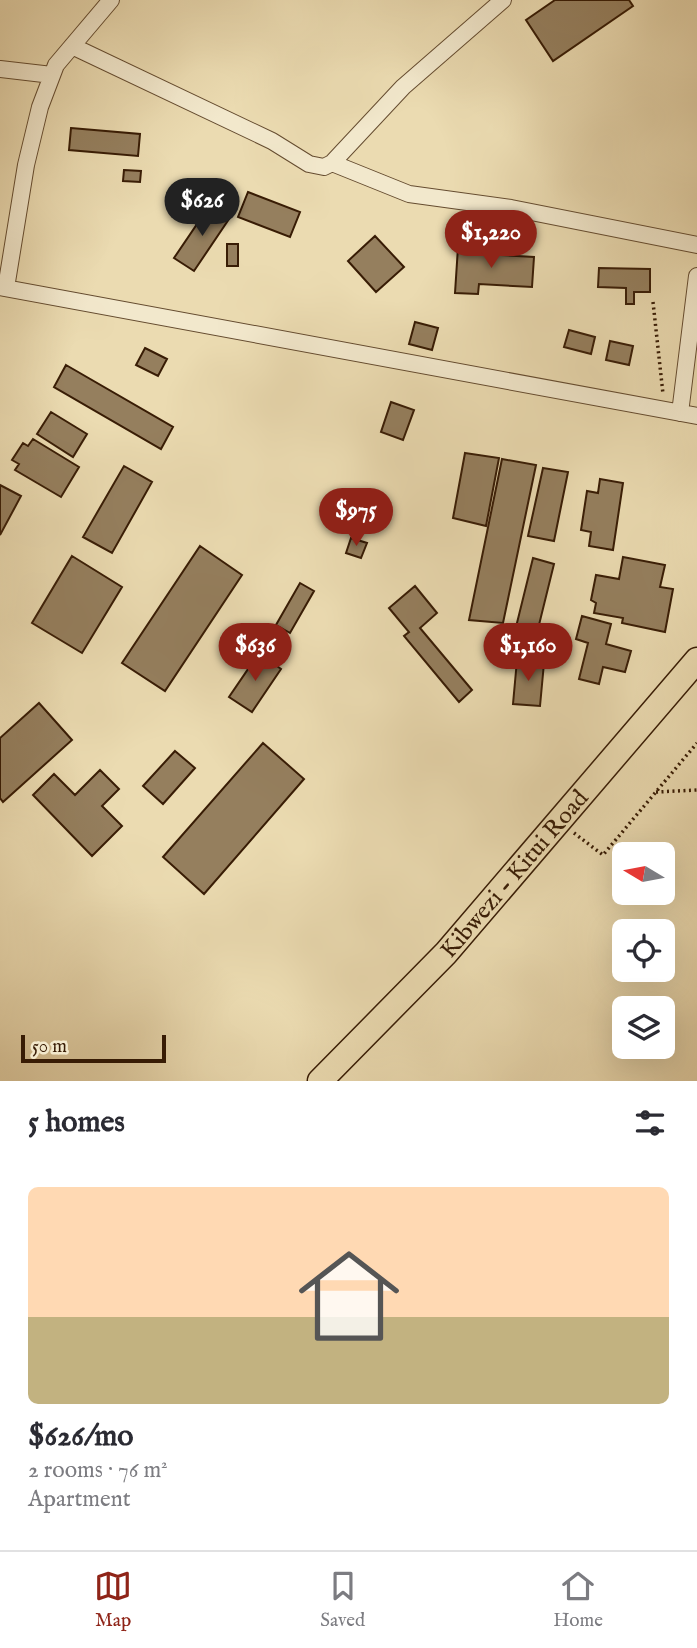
<!DOCTYPE html>
<meta charset="utf-8">
<style>
:root{--surface:#fff;--page:#f2f2f3;--text:#2b2b33;--muted:#7c7c81;--line:#e1e1e2;--accent:#8f2418}
body{margin:0;font-family:"IM FELL English",serif;background:var(--page);color:var(--text);height:100vh;display:flex;flex-direction:column;font-size:26px;white-space:nowrap}
*{box-sizing:border-box;margin:0}
p{font-size:23px;color:var(--muted)}
.icon{flex:none;width:38px;height:38px;fill:none;stroke:currentColor;stroke-width:2;stroke-linecap:round;stroke-linejoin:round}
.map{position:relative;height:1081px;overflow:hidden}
.side{display:flex;flex-direction:column;background:var(--surface);flex:1}
.side>*{flex:none}
.needle{width:46px;rotate:280deg}
.buttons{position:absolute;left:612px;top:842px;display:grid;gap:14px}
.buttons a{display:grid;place-items:center;width:63px;height:63px;border-radius:10px;background:var(--surface);box-shadow:0 7px 28px #0002;font-size:35px}
.scale{position:absolute;left:21px;bottom:18px;width:145px;box-sizing:border-box;padding-left:7px;border:4px solid #381c05;border-top:0;font-size:19px;line-height:24px;white-space:nowrap;color:#381c05;-webkit-text-stroke:5px #f2e8cc;paint-order:stroke}
.price{position:absolute;translate:-50% -60px;padding:0 16px;border-radius:24px;background:var(--accent);color:#fff;font-size:23px;line-height:46px;filter:drop-shadow(0 2px 4px #0008)}
.price::after{content:'';position:absolute;left:50%;top:42px;width:21px;height:16px;margin-left:-10px;background:inherit;clip-path:polygon(0 0,100% 0,50% 100%)}
.price.on{background:#222;color:#fff}
ul{padding:0;list-style:none}
li{display:grid;align-content:center;gap:14px;height:371px;padding:0 28px}
li span{display:grid;place-items:center;height:217px;border-radius:10px;color:#555}
li>.icon{margin-inline-start:auto}
span .icon{width:126px;height:126px;fill:#fffc;stroke-width:1}
li b{font-size:30px}
h2{display:flex;justify-content:space-between;align-items:center;height:84px;padding:0 28px;font-size:30px}
.tab-bar{display:flex;justify-content:space-around;align-items:center;height:98px;border-top:2px solid var(--line);background:var(--surface);font-size:19px;color:var(--muted)}
.tab-bar a{display:grid;justify-items:center;gap:4px}
.tab-bar .on{color:var(--accent)}
.map>svg:first-child{display:block}
.building{fill:#957f5e;stroke:#381c05;stroke-width:2}
.lines{fill:none;stroke-linecap:round;stroke-linejoin:round}
.street-casing{stroke:#654c30;stroke-width:18}
.primary-casing{stroke:#381c05;stroke-width:27}
.path{stroke:#381c05;stroke-width:3.5;stroke-dasharray:2 3.5;stroke-linecap:butt}
.street{stroke:#f2e8cc;stroke-width:16}
.primary{stroke:#ebdbb1;stroke-width:24}
.labels{text-anchor:middle;stroke-width:7;stroke-linejoin:round;paint-order:stroke}
.street-label{font-size:24px;fill:#381c05;stroke:#f2e8cc}
</style>
<div class="map">
<svg width="697" height="1081" viewBox="0 0 697 1081">
<rect width="100%" height="100%" fill="#ebdbb1"/>
<filter id="stains"><feTurbulence type="fractalNoise" baseFrequency=".00286" numOctaves="4"/><feColorMatrix values="0 0 0 0 .2 0 0 0 0 .09 0 0 0 0 .02 0 0 0 .5 -.17"/></filter>
<radialGradient id="worn" r=".72"><stop offset=".6" stop-color="#630" stop-opacity="0"/><stop offset="1" stop-color="#630" stop-opacity=".3"/></radialGradient>
<path class="building" d="M555,0H629L633,6L553,61L526,20Z
M71,128L140,134L138,156L69,150Z
M124,170L141,171L140,182L123,181Z
M248,192L300,212L290,237L238,217Z
M210,205L229,219L194,271L174,258Z
M375,236L404,267L376,292L348,261Z
M227,244H238V266H227Z
M458,247L485,249L484,254L534,257L532,287L479,284L478,294L455,293Z
M599,268L650,269V292H634V304H626V288L598,287Z
M415,322L438,328L432,350L409,344Z
M569,330L595,337L591,354L564,347Z
M610,341L633,346L629,365L606,360Z
M145,348L167,359L158,376L136,365Z
M66,365L173,427L161,449L54,387Z
M391,402L414,410L403,440L381,432Z
M51,412L87,434L73,457L37,434Z
M33,439L79,467L61,497L15,470L19,464L12,460L23,443L28,446Z
M465,453L499,458L486,526L453,518Z
M502,459L536,465L503,623L469,620Z
M124,466L152,482L112,553L83,537Z
M543,468L568,472L554,541L528,536Z
M600,479L623,483L613,550L589,546L591,532L581,530L587,491L598,493Z
M0,485L21,496L0,535Z
M351,538L367,543L361,558L346,553Z
M200,546L242,575L165,691L122,663Z
M72,556L122,587L82,653L32,623Z
M623,557L665,565L660,587L673,589L665,632L622,623L623,618L594,613L596,603L591,600L596,575L619,579Z
M533,558L554,564L536,637L515,631Z
M300,583L314,591L290,633L276,625Z
M415,586L437,613L420,628L472,690L459,702L404,636L409,632L389,608Z
M582,616L611,624L606,644L631,651L625,672L603,667L599,684L579,679L588,643L576,639Z
M259,653L281,669L252,712L229,697Z
M517,660L544,663L540,706L513,704Z
M39,703L72,740L3,802L0,798V738Z
M263,743L304,779L204,894L163,857Z
M175,751L195,768L163,804L143,786Z
M100,770L119,789L102,806L122,826L92,856L33,795L54,774L75,795Z"/>
<g class="lines">
<g class="street-casing">
<path id="street" d="M72,46L272,141L309,164L324,167L332,163L403,87L503,0
M0,69L52,75
M332,163L409,194L511,208L697,245
M0,287L697,416
M6,288L26,165L40,107L56,65L111,0
M680,413L697,276"/>
</g>
<g class="primary-casing">
<g id="primary">
<path id="s1" d="M320,1081L446,953L697,660"/>
</g>
</g>
<path class="path" d="M653,302L663,394
M656,792L697,790
M574,833L603,855L697,743"/>
<use href="#street" class="street"/>
<use href="#primary" class="primary"/>
</g>
<g class="labels">
<g class="street-label">
<text dy="8" stroke="none"><textPath href="#s1" startOffset="284">Kibwezi - Kitui Road</textPath></text>
</g>
</g>
<rect width="100%" height="100%" filter="url(#stains)"/>
<rect width="100%" height="100%" fill="url(#worn)"/>
</svg>
<div class="buttons">
<a><svg class="needle" viewBox="-14 -14 28 28"><path d="M0-13l5 13h-10z" fill="#e53935"/><path d="M0 13l5-13h-10z" fill="#7c7c81"/></svg></a>
<a><svg class="icon" aria-label="locate" viewBox="0 0 24 24"><circle cx="12" cy="12" r="6"/><path d="M12 2v4M12 18v4M2 12h4M18 12h4"/></svg></a>
<a><svg class="icon" aria-label="layers" viewBox="0 0 24 24"><path d="M12 4l9 5-9 5-9-5zM3 14l9 5 9-5"/></svg></a>
</div>
<div class="scale">50 m</div>
<b class="price on" style="left:202px;top:238px">$626</b>
<b class="price" style="left:491px;top:270px">$1,220</b>
<b class="price" style="left:356px;top:548px">$975</b>
<b class="price" style="left:255px;top:683px">$636</b>
<b class="price" style="left:528px;top:683px">$1,160</b>
</div>
<section class="side">
<h2>5 homes<svg class="icon" aria-label="filters" viewBox="0 0 24 24"><path d="M4 7h16M4 17h16"/><circle cx="9" cy="7" r="2"/><circle cx="15" cy="17" r="2"/></svg></h2>
<ul>
<li><span style="background:linear-gradient(#ffd9b3 60%,#c2b280 0)"><svg class="icon" aria-label="home" viewBox="0 0 24 24"><path d="M3 11l9-7 9 7M6 9v11h12V9"/></svg></span><div><b>$626/mo</b><p>2 rooms · 76 m²</p><p>Apartment</p></div></li>
</ul>
</section>
<nav class="tab-bar">
<a class="on"><svg class="icon" aria-label="map" viewBox="0 0 24 24"><path d="M3 6l6-2 6 2 6-2v14l-6 2-6-2-6 2zM9 4v14M15 6v14"/></svg>Map</a>
<a><svg class="icon" aria-label="saved" viewBox="0 0 24 24"><path d="M7 4h10v16l-5-4-5 4z"/></svg>Saved</a>
<a><svg class="icon" aria-label="home" viewBox="0 0 24 24"><path d="M3 11l9-7 9 7M6 9v11h12V9"/></svg>Home</a>
</nav>
